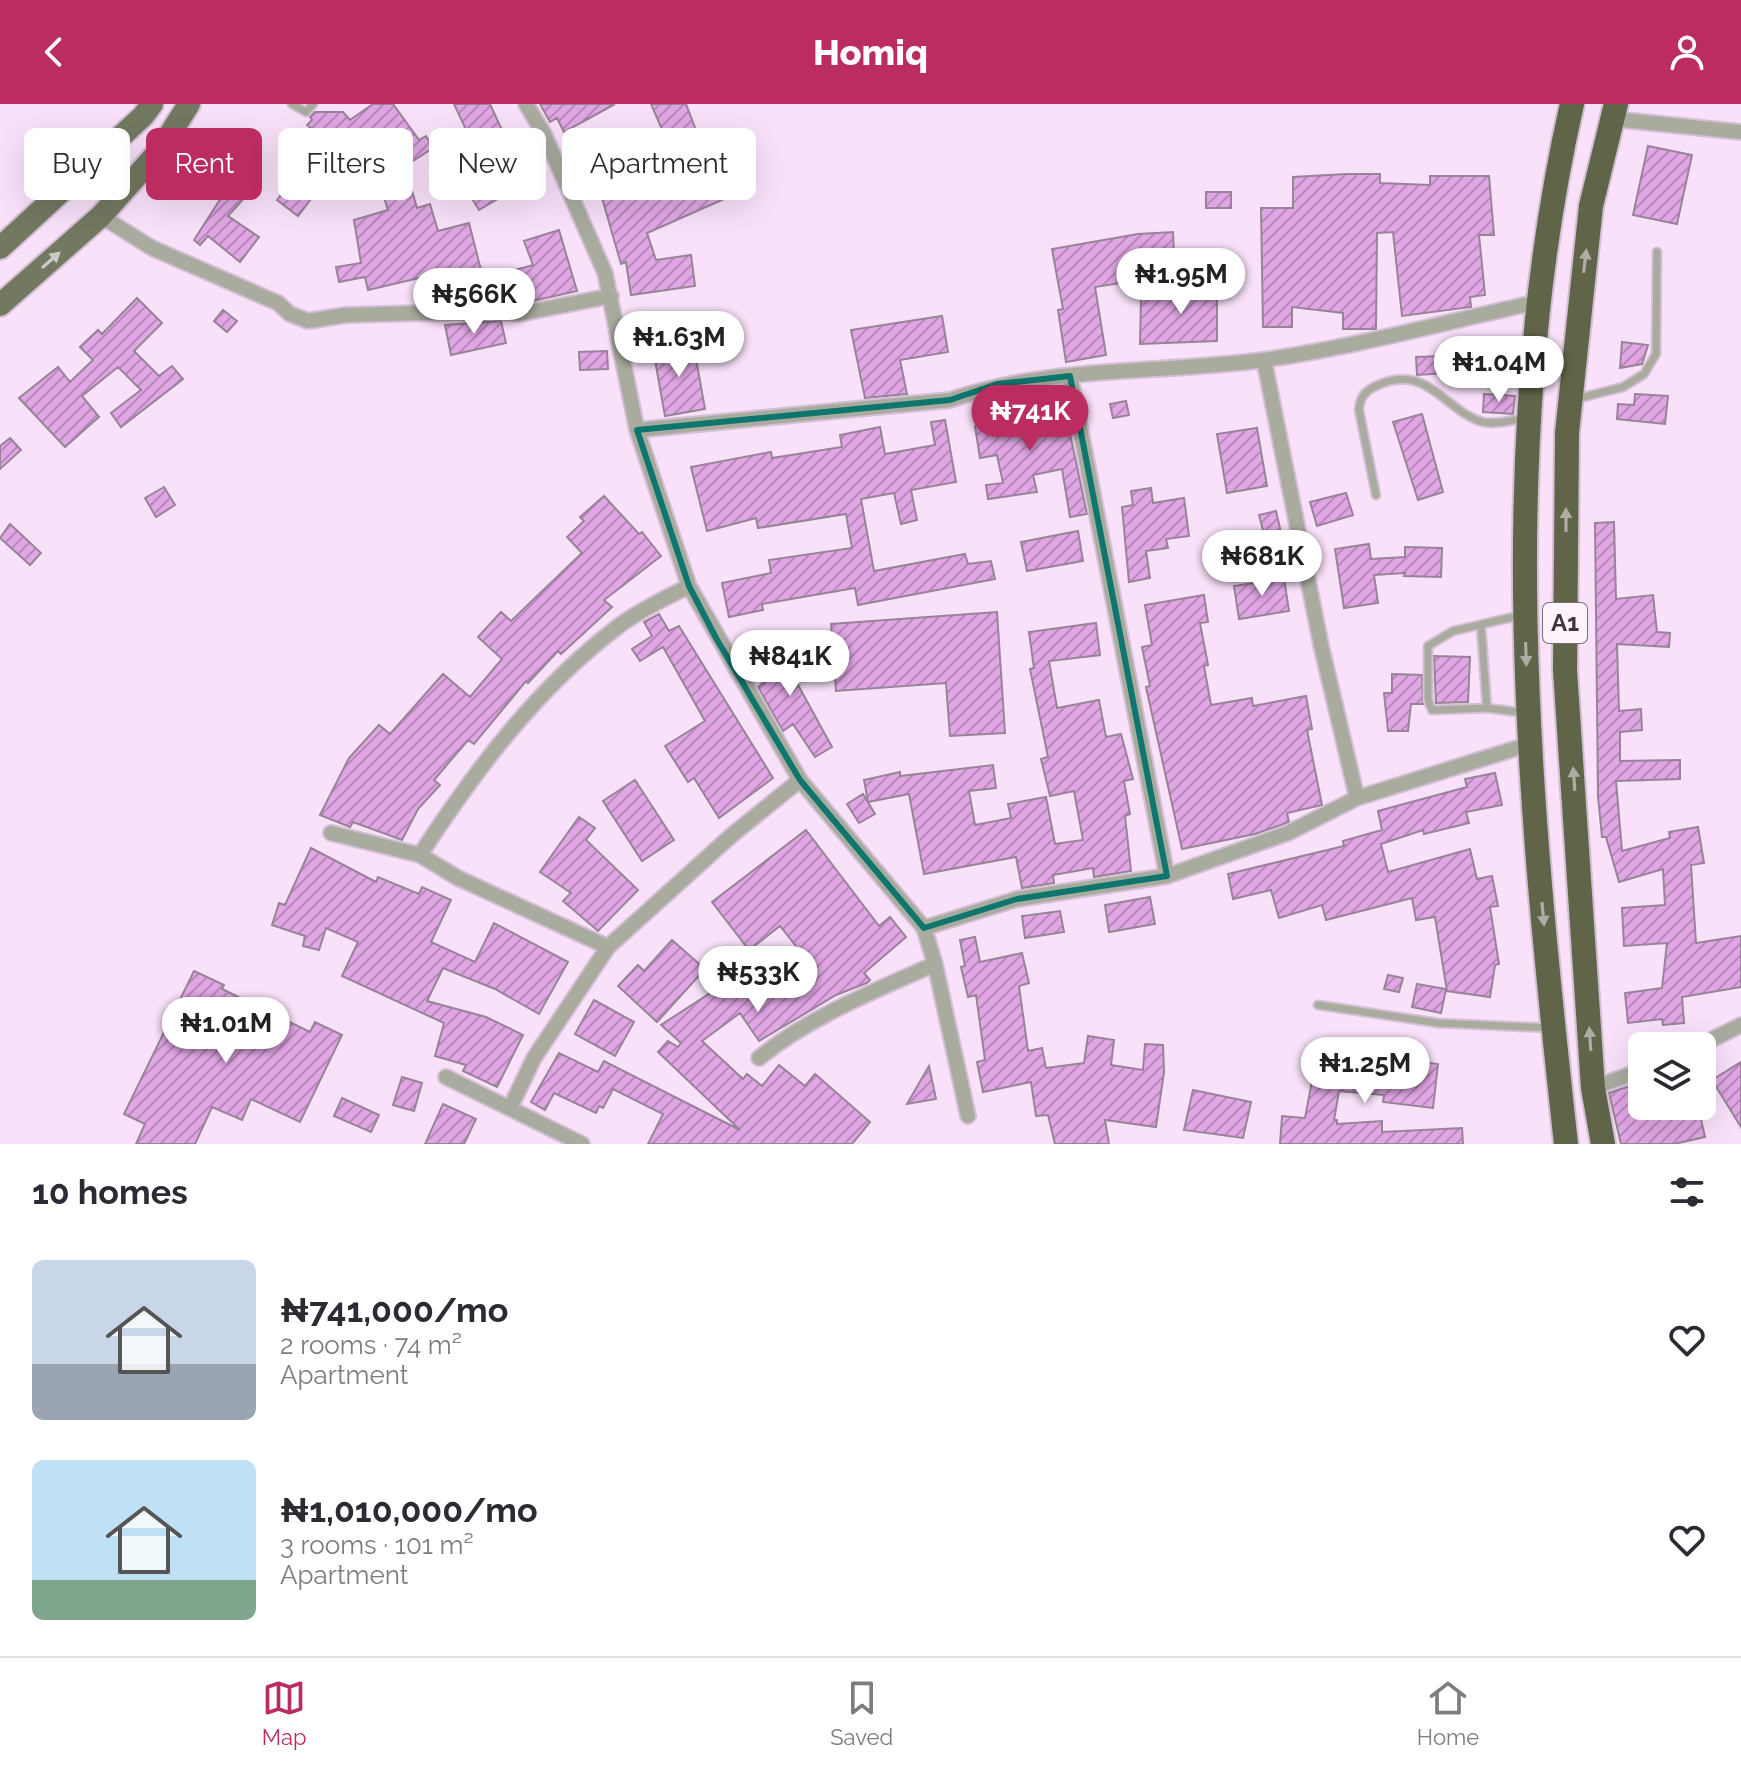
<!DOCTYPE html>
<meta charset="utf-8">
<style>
:root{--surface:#fff;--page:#f7f7f7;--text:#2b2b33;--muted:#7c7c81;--line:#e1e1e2;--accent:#bb2d60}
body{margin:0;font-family:Raleway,sans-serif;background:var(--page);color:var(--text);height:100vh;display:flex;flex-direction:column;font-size:30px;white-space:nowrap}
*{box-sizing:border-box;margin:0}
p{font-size:26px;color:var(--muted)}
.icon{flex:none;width:44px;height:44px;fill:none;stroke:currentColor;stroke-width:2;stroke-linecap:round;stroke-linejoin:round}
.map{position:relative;height:1040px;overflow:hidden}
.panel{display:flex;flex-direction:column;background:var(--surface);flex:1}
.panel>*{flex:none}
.hud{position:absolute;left:24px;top:24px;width:800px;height:72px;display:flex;gap:16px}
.buttons{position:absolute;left:1628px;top:928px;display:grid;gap:16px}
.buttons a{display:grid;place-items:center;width:88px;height:88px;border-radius:12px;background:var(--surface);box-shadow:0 8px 32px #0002;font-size:40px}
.price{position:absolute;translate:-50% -68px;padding:0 18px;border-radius:28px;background:#fff;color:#222;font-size:26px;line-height:52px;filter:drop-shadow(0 2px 4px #0008)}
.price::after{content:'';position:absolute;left:50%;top:48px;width:24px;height:18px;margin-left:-12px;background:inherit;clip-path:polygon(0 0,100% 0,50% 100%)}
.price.current{background:var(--accent);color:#fff}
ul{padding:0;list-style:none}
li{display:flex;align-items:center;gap:24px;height:200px;padding:0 32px}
li span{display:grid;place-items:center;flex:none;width:224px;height:160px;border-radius:12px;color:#555}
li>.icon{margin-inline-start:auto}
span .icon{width:96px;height:96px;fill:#fffc;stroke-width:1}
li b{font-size:34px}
h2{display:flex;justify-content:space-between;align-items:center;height:96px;padding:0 32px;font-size:34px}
.pill{padding:0 28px;border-radius:12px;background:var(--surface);box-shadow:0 8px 32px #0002;font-size:28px;line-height:72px}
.pill.current{background:var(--accent);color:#fff}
header{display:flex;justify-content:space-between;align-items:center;height:104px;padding:0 32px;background:var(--accent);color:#fff;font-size:36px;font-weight:800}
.menu{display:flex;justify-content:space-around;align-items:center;height:112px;border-top:2px solid var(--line);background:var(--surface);font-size:22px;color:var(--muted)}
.menu a{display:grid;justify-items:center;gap:4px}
.menu .current{color:var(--accent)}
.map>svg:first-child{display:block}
.building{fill:url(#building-hatch);stroke:#988399;stroke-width:2}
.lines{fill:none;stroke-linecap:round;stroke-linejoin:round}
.lane-casing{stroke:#d3bfd4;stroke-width:11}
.street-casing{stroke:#d3bfd4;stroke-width:18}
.primary-casing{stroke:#d3bfd4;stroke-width:26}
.highway-casing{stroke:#d3bfd4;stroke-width:28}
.lane{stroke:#a9ab9f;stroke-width:7}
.street{stroke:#a9ab9f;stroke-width:14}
.primary{stroke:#737861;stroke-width:22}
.highway{stroke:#60654a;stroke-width:24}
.oneway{fill:#cdc8c6}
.oneway2{fill:#aeaca4}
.marked{fill:none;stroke:#0f766e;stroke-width:6;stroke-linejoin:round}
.labels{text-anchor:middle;stroke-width:8;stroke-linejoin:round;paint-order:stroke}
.shield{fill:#fdf3fd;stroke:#776e77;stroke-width:2}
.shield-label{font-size:24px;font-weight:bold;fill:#3e353e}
</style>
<header><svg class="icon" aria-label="back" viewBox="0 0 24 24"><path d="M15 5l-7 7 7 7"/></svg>Homiq<svg class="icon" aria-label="person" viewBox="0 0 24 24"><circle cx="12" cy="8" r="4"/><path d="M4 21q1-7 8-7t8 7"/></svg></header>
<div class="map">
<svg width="1741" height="1040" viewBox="0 0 1741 1040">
<defs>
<pattern id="building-hatch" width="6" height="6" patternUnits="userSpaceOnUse" patternTransform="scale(2)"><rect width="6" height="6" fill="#e1a7e5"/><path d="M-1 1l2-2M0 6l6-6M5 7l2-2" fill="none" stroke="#b889bb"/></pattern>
</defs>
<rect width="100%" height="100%" fill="#f8e1f9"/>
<path class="building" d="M373,0H393L419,36L426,32L433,44L396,68L371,32L342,61L320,59L312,50L324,35L307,21L312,16L310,13L315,8H343L350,16Z
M454,0H490L508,39L496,45L518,83L479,106L465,83L487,70Z
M540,0H615L564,28L557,14L550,18Z
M651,0H686L713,71L730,64L740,88L647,129L656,156L691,151L695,182L631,191L626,158L621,160L596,73L670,44Z
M1648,42L1692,51L1677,120L1633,111Z
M406,66L417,104L430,100L438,127L469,119L483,174L460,180L457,168L420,178L419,174L368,186L365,173L339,178L336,163L361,159L354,116L388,106L378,75Z
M1347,70H1380V79L1430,81V72H1489L1494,131H1479L1485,191L1470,193L1471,203L1402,212L1393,128L1377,129L1376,225H1343V209L1292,203V223H1263L1261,104H1293V73Z
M243,71L255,82L228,112L259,133L240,158L208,132L200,141L194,136L219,97Z
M293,75L314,91L298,112L277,96Z
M1206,88H1231V104H1206Z
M559,126L577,187L519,200L501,197L494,172L533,161L524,137Z
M1173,128L1174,150L1128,152L1133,177L1095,183L1106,251L1066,258L1058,206L1063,205L1052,145L1138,130Z
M1181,178L1217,179V237L1140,240L1141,192L1181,193Z
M137,194L162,219L134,247L159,272L172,262L183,275L121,323L111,309L141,286L118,263L82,292L99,313L65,343L19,294L58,263L70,278L93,256L80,243L98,226L102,230Z
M223,206L237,217L227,228L214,217Z
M942,212L948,248L900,256L907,290L865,294L851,226Z
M501,217L506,239L451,251L445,221Z
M1507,237L1510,265L1417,271L1416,253L1469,251L1468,240Z
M693,238L705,305L665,312L653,245Z
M1622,238L1648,241L1642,260L1620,264Z
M607,247L608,265L580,266L579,248Z
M1030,287L1032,295L1038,291L1046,331L1069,325L1087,410L1070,413L1062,365L1033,371L1037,388L988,395L986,381L1003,379L997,351L980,354L975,322L1016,314L1010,292Z
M1484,290L1515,292L1513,310L1483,308Z
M1635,290L1668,292L1665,320L1617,315L1618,300L1634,301Z
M1126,297L1129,311L1113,314L1110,300Z
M1422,310L1443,388L1418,396L1393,318Z
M945,316L956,378L911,386L917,416L901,420L894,389L861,395L874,467L965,450L968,460L991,457L995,475L858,501L855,484L762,500L763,506L729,513L722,479L771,469L769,456L852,444L846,410L758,424L756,414L707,427L691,363L771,348L772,354L842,343L840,331L880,323L885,350L935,341L931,318Z
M1257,324L1267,382L1227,389L1217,330Z
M10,334L21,346L0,365V342Z
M164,383L175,401L156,413L145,394Z
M1151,384L1153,399L1184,394L1189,432L1166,435L1168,444L1146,447L1150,474L1129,478L1122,403L1133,401L1131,387Z
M1346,389L1353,411L1317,422L1310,398Z
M604,392L639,430L642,428L661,452L604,496L612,503L561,550L558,547L528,579L526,577L474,640L468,636L434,676L440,681L418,705L402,736L353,718L350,723L320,711L349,654L379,621L390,630L443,570L470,593L502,555L478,533L501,508L511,517L582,449L567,433L584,417L580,413Z
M1276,407L1282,433L1266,438L1259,411Z
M1614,418L1616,495L1653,491L1657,528L1670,529L1669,543L1617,540L1619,607L1641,605L1642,626L1620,628V657L1680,656V675L1616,677L1622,747L1670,734L1669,728L1698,723L1704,759L1691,761L1696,839L1741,832V883L1682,893L1684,919L1663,921L1662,915L1628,919L1625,889L1662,884L1667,839L1624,842L1622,804L1665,801L1663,765L1619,778L1606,733H1602L1598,692L1595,419Z
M10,420L41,449L30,461L0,434Z
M1078,427L1083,457L1027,467L1021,438Z
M1369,440L1371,455L1405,453V443L1442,444L1441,473L1404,472L1405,469L1374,471L1378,499L1344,504L1335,445Z
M1284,474L1289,507L1239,515L1234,482Z
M1204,491L1208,518L1200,519L1208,561L1204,562L1211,601L1252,594L1253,602L1306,592L1312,625L1307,626L1322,701L1287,709L1289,718L1255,730L1182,745L1146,583L1150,582L1142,543L1152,541L1145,501Z
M997,508L1005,629L950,632L946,579L836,587L831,520Z
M659,510L669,527L679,522L773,674L719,714L694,674L688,678L665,642L705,617L663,543L640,557L632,545L652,532L644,518Z
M1096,519L1100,551L1049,557L1057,604L1099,596L1106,633L1121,630L1133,675L1124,677L1130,710L1125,712L1131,767L1094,773L1093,764L1053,771L1054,779L1022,784L1016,753L924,770L909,690L868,698L864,676L900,668V672L993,661L996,684L969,687L975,721L1011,714L1008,700L1046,693L1055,740L1083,736L1074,687L1050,692L1041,655L1048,653L1030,565L1034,564L1029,528Z
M787,535L792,558L786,559L832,643L815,653L793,620L783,627L758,583L767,576L760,541Z
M1434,552L1470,553L1468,598L1436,599Z
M1392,570L1422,571L1423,600H1411L1408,627H1388L1384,589H1392Z
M1495,669L1502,701L1466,708L1469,719L1424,730L1423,726L1381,740L1388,768L1470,745L1477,775L1492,772L1498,802L1490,803L1499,860L1495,861L1490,893L1447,887L1435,813L1416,816L1412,794L1326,816L1322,801L1279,814L1271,786L1233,795L1228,770L1344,742L1343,737L1382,726L1378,707L1467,683L1465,675Z
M635,676L674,736L642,757L603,697Z
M863,690L875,710L859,719L847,700Z
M579,713L595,724L586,736L638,786L598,827L563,797L571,789L540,768Z
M806,726L879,822L890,813L906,833L864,869L870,876L867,879L836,891L759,937L740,909L702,937L743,975L747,970L762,982L779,961L805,982L815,970L870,1018L852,1040H648L663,1010L613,985L603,1004L599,1002L596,1009L554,989L545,1006L531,998L559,949L598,968L604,957L740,1026L658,948L668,937L678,943L681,939L661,921L752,862L762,877L803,851L780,822L749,846L712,798Z
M311,744L376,778L378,773L419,790L422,783L451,796L431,838L475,858L494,819L568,858L539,910L495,885L443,864L427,897L486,913L523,931L497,983L463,967L466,961L435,952L444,919L342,872L358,838L326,824L319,846L303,842L305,832L272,821L279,799L285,801Z
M1150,793L1155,820L1109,828L1105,801Z
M1060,807L1064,828L1025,834L1022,812Z
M975,833L980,858L1022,849L1029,879L1019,882L1028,947L1042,944L1046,964L1084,959L1088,932L1114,936L1111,961L1143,966L1145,940L1163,941L1164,968L1156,1023L1105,1016L1109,1040H1055L1048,1011L1036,1012L1031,978L983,988L977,958L985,956L976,891L968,893L961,863L965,862L960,836Z
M672,836L705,865L657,918L618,882L638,861L644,867Z
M194,867L224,881L222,885L310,928L315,918L342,931L300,1018L251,995L242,1016L212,1003L195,1040H136L145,1020L124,1010Z
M1388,871L1403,874L1399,888L1384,885Z
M1417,880L1446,885L1441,909L1412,903Z
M594,896L634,918L615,952L575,930Z
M1318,945L1346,950L1342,969L1386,973L1389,954L1438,960L1433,1004L1383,998L1384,991L1339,987L1334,1016H1337V1020L1382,1017V1028L1462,1024L1463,1040H1280L1282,1012L1305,1014Z
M1741,958V1023L1712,976Z
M929,962L936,995L907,1000Z
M402,973L422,979L414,1007L393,1001Z
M1642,978V1002H1698L1705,1033L1674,1040H1621L1609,989Z
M1193,986L1251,998L1243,1034L1184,1026Z
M342,994L379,1011L371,1028L334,1012Z
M443,1000L476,1015L464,1040H425Z"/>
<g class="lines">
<g class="lane-casing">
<path id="lane" d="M292,0L306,8L313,0
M1576,295L1623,283L1644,270L1656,250L1657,148
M1376,391L1359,306C1360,293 1365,287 1376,282C1427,257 1445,308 1483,318C1496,321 1514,316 1527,314
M1522,511L1453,527L1428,542V596L1432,606L1487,604L1526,609
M1481,522L1487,604
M1318,901L1438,919L1551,924"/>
</g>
<g class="street-casing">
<path id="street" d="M526,0L544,30L605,169L637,326L689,482L800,676L924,824L935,860L968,1012
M1613,15L1741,28
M101,112L152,144L278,199L290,210L308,217L346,211L500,207L519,210L611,192
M1264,256L1321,541L1357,694
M637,326L950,296C1052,261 1158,270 1263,256C1352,244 1449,217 1538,198
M331,729L420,751L458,774L608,843
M420,751C476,665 537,584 620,521C640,506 666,494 689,482
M1167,772L1288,729L1357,694L1530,640
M924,824L1017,795L1167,772L1070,272
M1699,942L1741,921
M759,954C811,912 874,887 935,860
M446,973L582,1040
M1593,984L1642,966
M511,1002L534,954L608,843L732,731L800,676"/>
</g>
<g class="primary-casing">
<path id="primary" d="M0,144L143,12L152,0
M0,201L101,112L160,46L189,0"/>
</g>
<g class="highway-casing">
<path id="highway" d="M1566,1040C1528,696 1494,341 1572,0
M1603,1040L1593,984L1565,566L1567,329L1591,102L1616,0"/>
</g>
<use href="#lane" class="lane"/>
<use href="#street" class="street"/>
<use href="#primary" class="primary"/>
<use href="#highway" class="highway"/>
</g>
<defs><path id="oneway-solid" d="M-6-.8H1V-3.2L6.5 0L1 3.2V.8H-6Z" transform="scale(2)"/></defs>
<use class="oneway" href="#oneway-solid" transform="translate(51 156) rotate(-41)"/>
<g class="oneway2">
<use href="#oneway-solid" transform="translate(1585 157) rotate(-83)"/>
<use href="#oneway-solid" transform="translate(1566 416) rotate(-90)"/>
<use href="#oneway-solid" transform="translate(1526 550) rotate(88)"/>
<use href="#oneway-solid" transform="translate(1574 675) rotate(-94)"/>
<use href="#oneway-solid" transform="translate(1543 810) rotate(85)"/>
<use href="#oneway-solid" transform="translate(1590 935) rotate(-94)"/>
</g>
<path class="marked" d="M1070,272L1167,772L1017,795L924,824L800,676L716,534L689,482L637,326L950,296L997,280Z"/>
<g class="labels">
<rect class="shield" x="1543" y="499" width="44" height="40" rx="6"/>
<g class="shield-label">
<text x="1565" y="527">A1</text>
</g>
</g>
</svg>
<div class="buttons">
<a><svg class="icon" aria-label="layers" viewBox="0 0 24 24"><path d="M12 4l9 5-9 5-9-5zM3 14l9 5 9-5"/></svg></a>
</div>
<b class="price" style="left:1181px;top:212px">₦1.95M</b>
<b class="price" style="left:474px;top:232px">₦566K</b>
<b class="price" style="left:679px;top:275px">₦1.63M</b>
<b class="price" style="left:1499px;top:300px">₦1.04M</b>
<b class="price current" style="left:1030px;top:349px">₦741K</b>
<b class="price" style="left:1262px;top:494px">₦681K</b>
<b class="price" style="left:790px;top:594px">₦841K</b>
<b class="price" style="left:758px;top:910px">₦533K</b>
<b class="price" style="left:226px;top:961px">₦1.01M</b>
<b class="price" style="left:1365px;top:1001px">₦1.25M</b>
<div class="hud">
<a class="pill">Buy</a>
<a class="pill current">Rent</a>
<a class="pill">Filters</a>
<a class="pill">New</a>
<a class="pill">Apartment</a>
</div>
</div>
<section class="panel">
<h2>10 homes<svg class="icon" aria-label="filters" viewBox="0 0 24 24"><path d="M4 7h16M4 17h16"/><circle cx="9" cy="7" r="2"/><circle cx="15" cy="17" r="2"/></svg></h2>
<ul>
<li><span style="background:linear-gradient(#c9d6e8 65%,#9aa5b1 0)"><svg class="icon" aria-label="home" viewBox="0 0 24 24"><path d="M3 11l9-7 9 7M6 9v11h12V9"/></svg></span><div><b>₦741,000/mo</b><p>2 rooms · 74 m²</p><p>Apartment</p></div><svg class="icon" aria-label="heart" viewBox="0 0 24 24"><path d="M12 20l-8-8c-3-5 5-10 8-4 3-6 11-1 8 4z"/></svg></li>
<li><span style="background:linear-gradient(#bfe0f5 75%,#7fa58c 0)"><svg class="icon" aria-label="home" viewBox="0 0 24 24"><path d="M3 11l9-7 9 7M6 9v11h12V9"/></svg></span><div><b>₦1,010,000/mo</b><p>3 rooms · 101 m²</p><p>Apartment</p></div><svg class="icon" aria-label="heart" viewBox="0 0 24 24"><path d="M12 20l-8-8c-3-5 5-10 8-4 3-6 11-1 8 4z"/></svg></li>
</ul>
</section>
<nav class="menu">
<a class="current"><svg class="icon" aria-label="map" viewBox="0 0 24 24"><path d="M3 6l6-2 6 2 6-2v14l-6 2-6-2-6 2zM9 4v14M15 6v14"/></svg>Map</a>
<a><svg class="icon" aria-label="saved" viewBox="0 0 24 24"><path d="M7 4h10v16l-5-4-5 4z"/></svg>Saved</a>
<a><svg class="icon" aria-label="home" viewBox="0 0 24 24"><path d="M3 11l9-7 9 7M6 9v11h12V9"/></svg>Home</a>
</nav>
